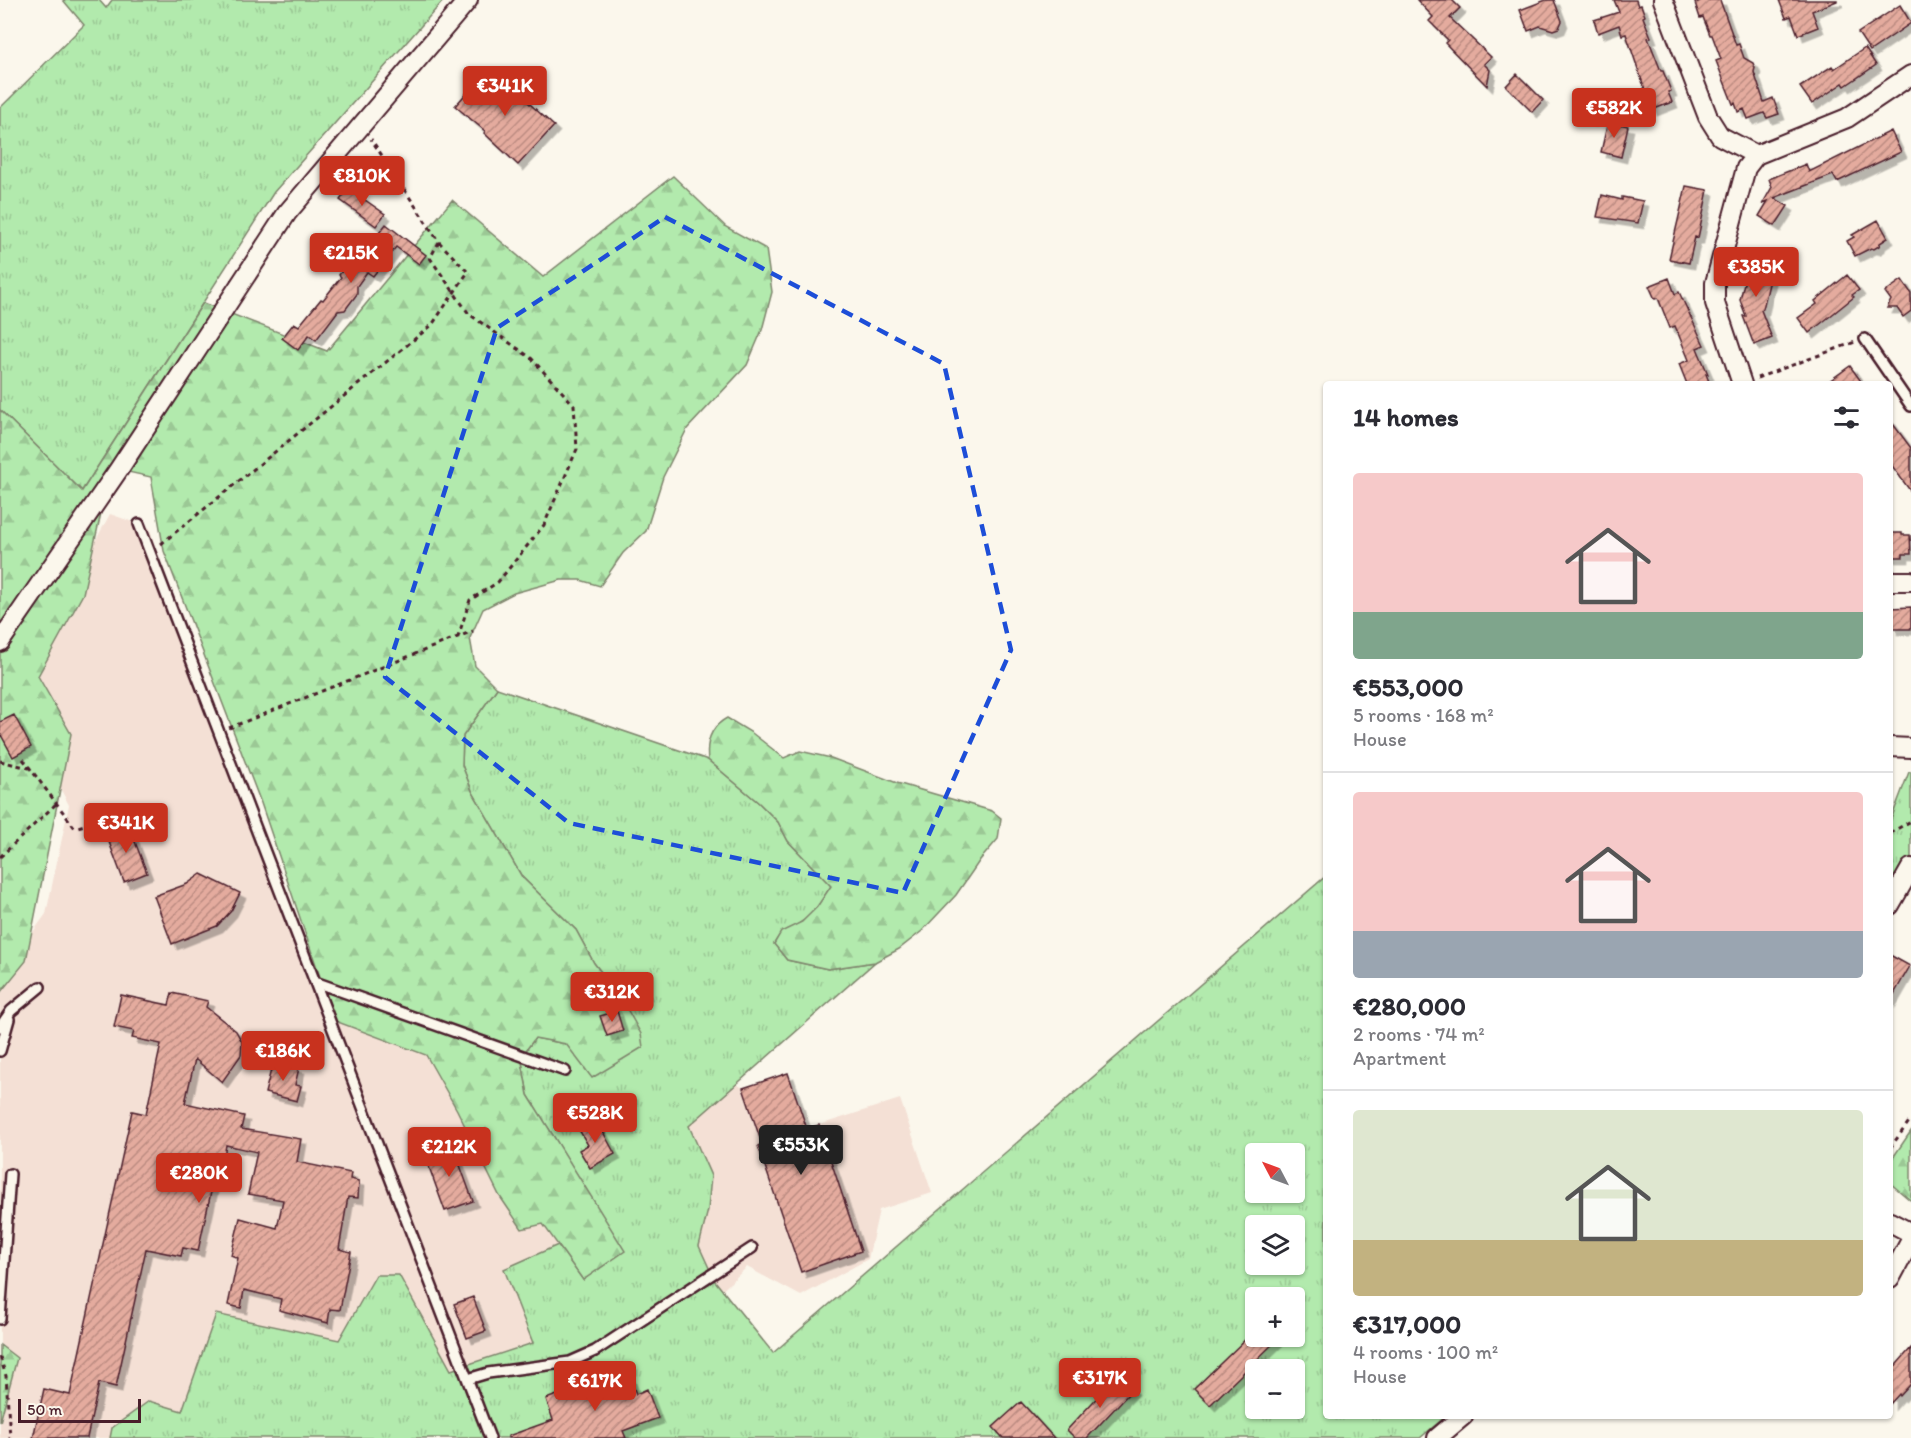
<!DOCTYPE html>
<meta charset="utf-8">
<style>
:root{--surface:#fff;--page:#f7f7f7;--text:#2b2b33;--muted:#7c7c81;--line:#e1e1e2;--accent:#c8321e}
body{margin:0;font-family:Itim,sans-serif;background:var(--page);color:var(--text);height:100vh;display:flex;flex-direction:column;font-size:22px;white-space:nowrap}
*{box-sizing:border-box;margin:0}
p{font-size:20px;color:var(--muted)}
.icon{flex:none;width:33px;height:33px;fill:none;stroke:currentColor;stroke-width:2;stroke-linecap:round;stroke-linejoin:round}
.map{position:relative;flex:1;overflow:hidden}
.panel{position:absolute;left:1323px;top:381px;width:570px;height:1038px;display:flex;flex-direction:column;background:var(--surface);border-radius:6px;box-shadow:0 2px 4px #0004}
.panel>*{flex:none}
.needle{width:39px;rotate:311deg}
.fabs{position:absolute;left:1245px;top:1143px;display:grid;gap:12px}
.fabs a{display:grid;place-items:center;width:60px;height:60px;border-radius:6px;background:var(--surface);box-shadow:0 2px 4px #0004;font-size:30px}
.scale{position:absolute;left:18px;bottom:15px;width:123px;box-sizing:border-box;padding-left:6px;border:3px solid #4a1f2b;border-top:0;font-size:16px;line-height:21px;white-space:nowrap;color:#4a1f2b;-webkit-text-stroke:4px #fbf7ec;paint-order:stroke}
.price{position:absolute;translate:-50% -51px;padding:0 14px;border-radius:6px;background:var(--accent);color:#fff;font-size:20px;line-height:39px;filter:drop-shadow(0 2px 3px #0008)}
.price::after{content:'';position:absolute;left:50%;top:36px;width:18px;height:14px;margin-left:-9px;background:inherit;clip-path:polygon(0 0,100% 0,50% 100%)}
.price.selected{background:#222;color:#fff}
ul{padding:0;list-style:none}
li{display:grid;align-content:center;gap:12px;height:318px;padding:0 30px}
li+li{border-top:2px solid var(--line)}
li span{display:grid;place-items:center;height:186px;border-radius:6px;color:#555}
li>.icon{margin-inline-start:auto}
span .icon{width:108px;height:108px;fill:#fffc;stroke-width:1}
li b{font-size:26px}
h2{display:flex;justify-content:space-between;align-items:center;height:72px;padding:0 30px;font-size:26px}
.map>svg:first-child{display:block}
.built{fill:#f4e0d5}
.grass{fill:url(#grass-tufts);stroke:#7e846c;stroke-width:1.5;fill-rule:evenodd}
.forest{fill:url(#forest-firs);stroke:#7e846c;stroke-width:1.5}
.building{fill:url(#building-hatch);stroke:#4a1f2b;stroke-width:1.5;filter:url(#shadow)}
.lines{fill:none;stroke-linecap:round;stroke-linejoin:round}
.service-casing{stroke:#4a1f2b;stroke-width:14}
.minor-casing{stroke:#4a1f2b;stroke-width:22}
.path{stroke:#4a1f2b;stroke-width:3;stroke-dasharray:4.5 4.5;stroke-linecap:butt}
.service{stroke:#fbf7ec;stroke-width:9}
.minor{stroke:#fbf7ec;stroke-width:18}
.marked{fill:none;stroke:#1d4ed8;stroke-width:4.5;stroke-dasharray:12 8;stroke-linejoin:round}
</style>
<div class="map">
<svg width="1911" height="1438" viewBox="0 0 1911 1438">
<defs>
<pattern id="grass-tufts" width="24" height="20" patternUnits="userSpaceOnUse" patternTransform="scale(1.5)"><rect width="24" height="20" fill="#b2eaad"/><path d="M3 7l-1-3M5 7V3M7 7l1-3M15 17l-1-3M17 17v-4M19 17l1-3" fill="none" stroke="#9bc895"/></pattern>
<pattern id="forest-firs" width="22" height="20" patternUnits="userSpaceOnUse" patternTransform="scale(1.5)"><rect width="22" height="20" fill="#b2eaad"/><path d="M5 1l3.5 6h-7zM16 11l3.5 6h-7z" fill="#9bc895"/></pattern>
<pattern id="building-hatch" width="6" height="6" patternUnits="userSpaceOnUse" patternTransform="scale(1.5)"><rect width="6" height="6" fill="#e4ab9e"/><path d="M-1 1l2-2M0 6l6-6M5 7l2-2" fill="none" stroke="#bb8b81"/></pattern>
<filter id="shadow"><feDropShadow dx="5.5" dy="5.5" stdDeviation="0" flood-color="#0004"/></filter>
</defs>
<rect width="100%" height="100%" fill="#fbf7ec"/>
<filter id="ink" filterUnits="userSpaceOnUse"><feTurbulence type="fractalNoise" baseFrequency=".0167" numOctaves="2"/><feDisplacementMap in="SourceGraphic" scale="12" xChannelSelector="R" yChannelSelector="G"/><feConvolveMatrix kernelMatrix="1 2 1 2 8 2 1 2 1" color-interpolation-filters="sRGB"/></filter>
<g filter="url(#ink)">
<path class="built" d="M110,514L150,528L158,559L231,780L301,962L572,1061L616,1010L743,1088L788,1073L807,1129L900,1099L932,1193L879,1210L868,1259L801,1296L747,1267L676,1334L742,1438H0V977L46,914L69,805L8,689L55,615Z"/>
<path class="grass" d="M63,0H99L106,8L112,0H444L274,192L82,491L0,410V108L84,25Z
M497,688L708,760L759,803L778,822L788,841L831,886C823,898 816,911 804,920C789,932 785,924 774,944L787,960L828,969L875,962L689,1126L711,1176L708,1210L699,1246L715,1281L773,1353L1326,876V1416H1446L1420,1438H110L112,1428L149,1401L182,1411L216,1314L339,1340L376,1275H399L451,1370L533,1343L504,1269L558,1245L583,1280L624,1251L528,1095L521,1057L535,1038L566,1044L621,998L594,963L576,930L522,877L472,791L462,765L463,736ZM1256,1154H1294V1192H1256ZM1256,1226H1294V1264H1256ZM1256,1298H1294V1336H1256ZM1256,1370H1294V1408H1256Z
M1909,772H1911V873L1890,907V822Z"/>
<path class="forest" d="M673,176L726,227L766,249L772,292L762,330L747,365L687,429L663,477L646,531L623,553L600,586L580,580H561L514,593L483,609L470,638L475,666L497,688L463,736L462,765L472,791L522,877L576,930L594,963L621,998L641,1034L643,1047L592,1078L566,1044L535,1038L521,1057L528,1095L625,1251L583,1280L543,1224L522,1229L499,1195L457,1110L426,1055L335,1021L261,803L164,551L151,477L124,471L105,495L83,594L38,676L71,734L26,961L0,993V410L82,491L203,303L327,351L452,200L543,277Z
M727,718L752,733L784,758L800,751L831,758L897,783L992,811L1001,818L998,839L980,860L956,895L922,931L899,949L875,962L828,969L787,960L774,944L781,932L802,922L817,907L831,886L788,841L778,822L759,803L708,760C706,743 710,727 727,718Z
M1911,1131V1199L1910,1200L1890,1183V1162Z
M0,1345L17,1358L0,1422Z"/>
<path class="building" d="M1417,0H1452L1460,8L1450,18L1491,57L1484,64L1490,70L1487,86L1445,43L1448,40L1429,21L1433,17Z
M1546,0H1554L1562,21L1559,28L1553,30L1540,26L1528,31L1520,10Z
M1614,0H1636L1638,6L1641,5L1645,16L1643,17L1651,37L1648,38L1661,71H1663L1671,91L1668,92L1672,102L1652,110L1626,34L1622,35L1619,25L1598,33L1594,20L1619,12Z
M1702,0H1720L1736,45L1739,44L1744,58L1753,63L1755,68L1754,72L1764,102L1773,98L1779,114L1767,118L1764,113L1748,119L1744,109L1738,112L1735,103L1733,104L1716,61L1721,59L1712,35H1710L1703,17L1700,18L1695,3Z
M1779,0H1837V1L1812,11L1818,27L1798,35L1791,16L1786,18Z
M1900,5L1911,23L1870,51L1858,33Z
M1865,48L1876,65L1845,86L1843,83L1812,104L1800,87L1832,66L1834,69Z
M488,69L518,96L519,94L554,126L518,165L484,133L485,131L455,106Z
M1517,74L1543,100L1532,112L1506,86Z
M1582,103L1595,106L1591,121L1578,118Z
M1608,121L1628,126L1621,157L1601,152Z
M1891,131L1901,152L1837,182L1833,175L1774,198L1788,206L1775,226L1759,216L1768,201L1763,203L1772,187L1769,179L1806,164L1809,172Z
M1686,186L1708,190L1698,238L1695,237L1689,263L1669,259Z
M348,188L385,214L376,226L340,200Z
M1602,195L1622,200V197L1643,201L1638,223L1597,217Z
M1878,220L1888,238L1880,243L1879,246L1874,249L1871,248L1855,256L1847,241L1854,237L1852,235Z
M386,224L426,255L419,264L396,247L373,276L367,272L357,286V294L345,310L338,311L316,340L309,335L298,350L282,338L294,323L299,326L321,299L323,300L341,277L339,275L352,257L357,261Z
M1750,257L1774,263L1763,309L1761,310L1772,338L1754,345L1743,316H1746L1740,300Z
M1847,275L1859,290L1852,295L1854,297L1809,333L1798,318L1817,304L1815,301Z
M1669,278L1675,294L1679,292L1704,345L1697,348L1708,374H1706L1710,384H1687L1679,364L1689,360L1675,326L1670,328L1658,298L1655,299L1649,286Z
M1902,280L1911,293V311L1903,317L1897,308H1887L1891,300L1885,292Z
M1850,366L1863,384H1825Z
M1890,420L1911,448V492L1890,463Z
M1890,533H1902V535H1910L1911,554H1903V557H1890Z
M1911,607V629H1892L1891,608Z
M14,715L31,747L13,757L0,733V722Z
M129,826L147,873L124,882L106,834Z
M201,874L240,893L231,911L217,926L172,944L154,896L187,884Z
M1890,955L1910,966L1890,1001Z
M172,993L208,1001L206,1007L236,1031L242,1042L241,1055L222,1082L195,1059L185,1103L244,1116L241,1129L301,1139L297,1162L351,1173L350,1179L359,1181L358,1198L348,1197L339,1249L351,1252L340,1310L330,1309L328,1323L279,1310L281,1299L244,1290L241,1308L228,1305L238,1258L231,1255L240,1218L277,1228L283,1200L248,1194L257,1152L226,1145L224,1157L219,1156L198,1251L183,1248L181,1256L146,1249L116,1387L99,1383L87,1438H33L44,1389L70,1395L132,1111L146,1114L161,1044L132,1038L134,1031L114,1027L121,995L169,1005Z
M617,1011L623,1031L607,1036L600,1016Z
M273,1062L299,1068L295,1085L301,1086L297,1101L265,1093Z
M788,1073L807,1129L819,1125L861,1251L801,1272L758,1146L762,1144L743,1088Z
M596,1119L615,1154L590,1168L579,1150L588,1145L578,1128Z
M453,1146L473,1201L445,1211L425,1156Z
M473,1297L486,1331L467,1338L454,1304Z
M1249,1336H1281L1210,1405L1194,1389Z
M1911,1348V1384L1900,1396L1899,1394L1890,1404V1372Z
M629,1375L636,1394L647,1389L658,1418L623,1431L626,1438H508V1436L553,1420L546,1399L604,1378L606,1383Z
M1117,1376L1132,1390L1087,1438H1075L1067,1430Z
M1021,1402L1054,1438H1003L993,1427Z"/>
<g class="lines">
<g class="service-casing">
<path id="service" d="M1865,339L1911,406
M139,524L490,1438
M315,982L565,1071
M0,1027L11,1011L40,987
M0,1051L9,1019
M0,1319L10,1174
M468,1379L488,1373L570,1362L595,1351L752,1248"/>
</g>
<g class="minor-casing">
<path id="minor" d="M1663,0L1708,117L1720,136L1756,155
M1742,384L1715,303V283L1746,168L1756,155L1847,118L1911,75
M1890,581H1911
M0,642L119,469L287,213L468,0
M1890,747L1911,748
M1890,905L1911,868
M1890,1222L1911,1233
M1890,1279L1911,1240
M1437,1438L1463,1416"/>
</g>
<path class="path" d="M439,242L430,258L469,314L531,358L574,405L577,449L544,525L498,582L470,600L458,637
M1757,378L1855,342
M161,544L432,325L468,272L439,242L371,139
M229,728L473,631
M23,759L75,828L122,813
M0,761L29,768
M1890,833L1911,821
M0,857L56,804
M1890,1148L1911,1119
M0,1357L6,1376L10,1438"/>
<use href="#service" class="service"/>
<use href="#minor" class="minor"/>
</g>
</g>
<path class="marked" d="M665,217L944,364L1011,650L903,893L569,823L385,677L497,328Z"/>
</svg>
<div class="fabs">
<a><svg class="needle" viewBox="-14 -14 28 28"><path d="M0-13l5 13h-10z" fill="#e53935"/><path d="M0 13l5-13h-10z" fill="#7c7c81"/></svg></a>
<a><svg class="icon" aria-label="layers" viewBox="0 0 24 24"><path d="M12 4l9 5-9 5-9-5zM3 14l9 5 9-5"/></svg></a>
<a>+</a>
<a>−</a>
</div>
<div class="scale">50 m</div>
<b class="price" style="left:505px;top:117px">€341K</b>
<b class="price" style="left:1614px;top:139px">€582K</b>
<b class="price" style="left:362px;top:207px">€810K</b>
<b class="price" style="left:351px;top:284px">€215K</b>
<b class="price" style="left:1756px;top:298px">€385K</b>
<b class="price" style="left:126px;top:854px">€341K</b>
<b class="price" style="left:612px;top:1023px">€312K</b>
<b class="price" style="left:283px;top:1082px">€186K</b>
<b class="price" style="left:595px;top:1144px">€528K</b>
<b class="price selected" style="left:801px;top:1176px">€553K</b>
<b class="price" style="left:449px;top:1178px">€212K</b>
<b class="price" style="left:199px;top:1204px">€280K</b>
<b class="price" style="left:1100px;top:1409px">€317K</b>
<b class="price" style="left:595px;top:1412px">€617K</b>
<section class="panel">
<h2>14 homes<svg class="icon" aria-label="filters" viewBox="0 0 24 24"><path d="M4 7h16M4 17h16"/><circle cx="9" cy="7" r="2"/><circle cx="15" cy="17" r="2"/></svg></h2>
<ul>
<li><span style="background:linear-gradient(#f6c9c9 75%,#7fa58c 0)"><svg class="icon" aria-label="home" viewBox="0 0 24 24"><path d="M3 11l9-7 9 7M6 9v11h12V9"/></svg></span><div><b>€553,000</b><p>5 rooms · 168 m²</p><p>House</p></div></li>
<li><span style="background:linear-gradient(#f6c9c9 75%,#9aa5b1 0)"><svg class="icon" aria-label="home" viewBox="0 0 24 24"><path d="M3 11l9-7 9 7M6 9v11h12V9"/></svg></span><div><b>€280,000</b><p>2 rooms · 74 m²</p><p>Apartment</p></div></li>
<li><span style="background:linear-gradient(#dfe7d0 70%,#c2b280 0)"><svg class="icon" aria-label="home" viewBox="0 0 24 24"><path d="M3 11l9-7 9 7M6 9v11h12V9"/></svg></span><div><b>€317,000</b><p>4 rooms · 100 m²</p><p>House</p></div></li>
</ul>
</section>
</div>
